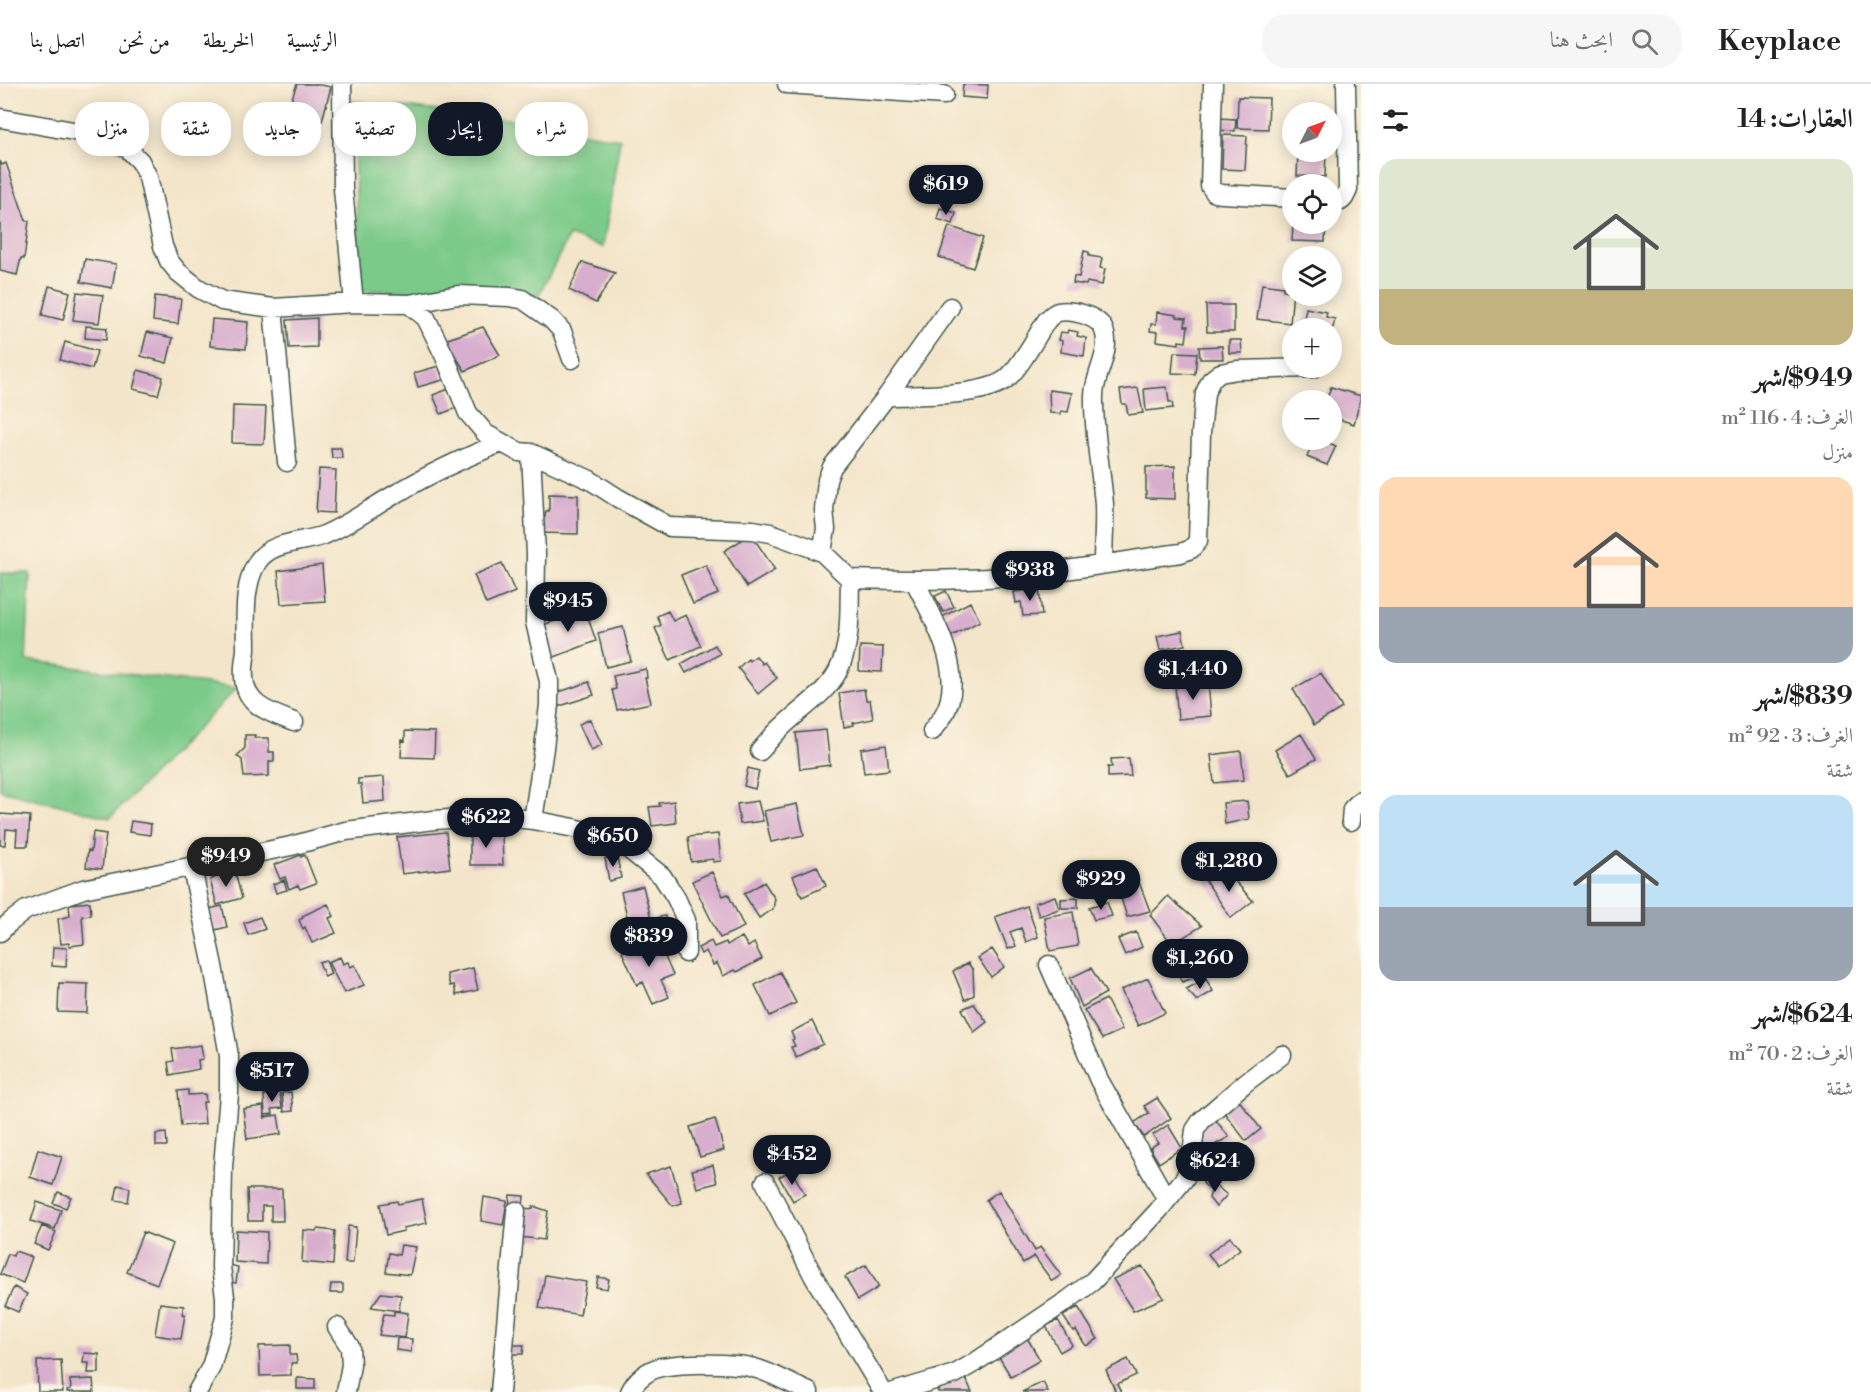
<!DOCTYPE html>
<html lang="ar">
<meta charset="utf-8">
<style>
:root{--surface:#fff;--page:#f6f6f6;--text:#222;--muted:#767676;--line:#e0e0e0;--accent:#111827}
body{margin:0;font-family:"Libre Bodoni",Amiri,serif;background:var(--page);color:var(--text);direction:rtl;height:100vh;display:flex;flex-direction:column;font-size:22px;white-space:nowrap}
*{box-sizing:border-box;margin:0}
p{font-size:20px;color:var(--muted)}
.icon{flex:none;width:33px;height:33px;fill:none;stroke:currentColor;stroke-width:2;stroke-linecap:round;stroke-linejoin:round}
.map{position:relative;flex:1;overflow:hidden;direction:ltr}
.details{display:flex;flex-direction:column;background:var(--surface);width:510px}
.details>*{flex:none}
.hud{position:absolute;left:18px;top:18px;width:570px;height:54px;direction:rtl;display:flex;gap:12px}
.needle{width:39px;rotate:48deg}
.tools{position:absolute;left:1282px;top:18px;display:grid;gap:12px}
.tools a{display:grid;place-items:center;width:60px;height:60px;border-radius:50%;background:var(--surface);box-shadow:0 3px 15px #0003;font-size:30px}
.price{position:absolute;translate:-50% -51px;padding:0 14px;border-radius:21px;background:var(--accent);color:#fff;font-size:20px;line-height:39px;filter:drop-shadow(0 2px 3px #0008)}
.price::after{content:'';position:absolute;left:50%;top:36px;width:18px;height:14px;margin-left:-9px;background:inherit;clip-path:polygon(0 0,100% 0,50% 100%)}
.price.active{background:#222;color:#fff}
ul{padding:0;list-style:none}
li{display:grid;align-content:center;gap:12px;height:318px;padding:0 18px}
li span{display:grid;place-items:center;height:186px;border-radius:18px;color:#555}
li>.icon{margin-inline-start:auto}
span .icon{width:108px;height:108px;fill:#fffc;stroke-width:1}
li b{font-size:26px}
h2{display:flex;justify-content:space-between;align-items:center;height:72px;padding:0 18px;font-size:26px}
.pill{padding:0 21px;border-radius:24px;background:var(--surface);box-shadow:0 3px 15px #0003;font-size:21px;line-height:54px}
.pill.active{background:var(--accent);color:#fff}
header{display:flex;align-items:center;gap:36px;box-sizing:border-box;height:84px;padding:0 30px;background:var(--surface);border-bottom:2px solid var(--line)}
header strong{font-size:28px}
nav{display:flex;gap:33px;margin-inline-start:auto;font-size:21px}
.search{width:420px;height:54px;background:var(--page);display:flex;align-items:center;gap:15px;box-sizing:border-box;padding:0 21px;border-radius:24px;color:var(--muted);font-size:22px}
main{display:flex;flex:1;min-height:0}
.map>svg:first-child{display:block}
.green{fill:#7cca89;stroke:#4e845e;stroke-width:1.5}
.building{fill:#d8aece}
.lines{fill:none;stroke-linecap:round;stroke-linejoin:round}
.minor-casing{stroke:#3f564a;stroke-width:21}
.minor{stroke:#fff;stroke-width:18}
</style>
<header>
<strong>Keyplace</strong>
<div class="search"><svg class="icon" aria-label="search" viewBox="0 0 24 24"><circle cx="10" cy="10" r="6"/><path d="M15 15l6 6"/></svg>ابحث هنا</div>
<nav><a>الرئيسية</a><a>الخريطة</a><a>من نحن</a><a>اتصل بنا</a></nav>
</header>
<main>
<section class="details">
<h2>العقارات: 14<svg class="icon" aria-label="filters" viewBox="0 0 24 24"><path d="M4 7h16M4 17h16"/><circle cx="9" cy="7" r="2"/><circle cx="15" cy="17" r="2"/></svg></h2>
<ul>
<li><span style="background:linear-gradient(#dfe7d0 70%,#c2b280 0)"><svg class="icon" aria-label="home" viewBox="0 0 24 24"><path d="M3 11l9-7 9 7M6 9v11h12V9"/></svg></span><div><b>$949/شهر</b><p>الغرف: 4 · 116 m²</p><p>منزل</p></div></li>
<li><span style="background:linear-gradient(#ffd9b3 70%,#9aa5b1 0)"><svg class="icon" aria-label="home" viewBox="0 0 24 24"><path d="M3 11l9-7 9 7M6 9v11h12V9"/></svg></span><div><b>$839/شهر</b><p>الغرف: 3 · 92 m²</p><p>شقة</p></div></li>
<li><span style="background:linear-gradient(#bfe0f5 60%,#9aa5b1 0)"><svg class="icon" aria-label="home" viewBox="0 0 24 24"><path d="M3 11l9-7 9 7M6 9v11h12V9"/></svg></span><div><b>$624/شهر</b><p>الغرف: 2 · 70 m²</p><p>شقة</p></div></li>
</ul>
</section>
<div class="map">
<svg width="1361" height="1308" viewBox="0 0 1361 1308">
<rect width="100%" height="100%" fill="#fcf5e5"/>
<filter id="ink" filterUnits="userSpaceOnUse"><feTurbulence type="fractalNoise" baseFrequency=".0167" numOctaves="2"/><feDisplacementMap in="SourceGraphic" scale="12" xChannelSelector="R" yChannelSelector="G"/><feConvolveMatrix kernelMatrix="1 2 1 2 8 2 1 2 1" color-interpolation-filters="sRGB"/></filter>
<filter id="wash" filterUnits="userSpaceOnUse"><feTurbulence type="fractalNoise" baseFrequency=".008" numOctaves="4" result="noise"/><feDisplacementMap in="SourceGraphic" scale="24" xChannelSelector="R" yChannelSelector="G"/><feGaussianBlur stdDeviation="1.35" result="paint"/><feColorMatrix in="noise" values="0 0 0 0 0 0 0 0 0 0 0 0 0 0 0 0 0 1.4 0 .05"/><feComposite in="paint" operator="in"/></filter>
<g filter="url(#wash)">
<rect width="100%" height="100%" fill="#f3e5c9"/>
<path class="green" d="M352,17L508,35L620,55L603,163L569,152L538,213L360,206Z
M0,489H30L26,577L237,604L110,734L0,706Z"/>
<g id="blocks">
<path class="building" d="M297,0H315L331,3L322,37L287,28Z
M963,0L988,1L987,15L962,13Z
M1238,13L1269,14L1268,45L1237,44Z
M1216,34L1236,35L1235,47L1216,46Z
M1223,51L1247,52L1245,86L1222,85Z
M1298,68H1326L1325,93L1297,92Z
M0,77L2,81L6,79L26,137H29L24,175L21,174L17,191L0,187Z
M940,124L956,129L953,140L937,135Z
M1293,140H1326L1325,158L1292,157Z
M949,142L983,154L973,184L939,173Z
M1084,167L1089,168V172L1102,174L1100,184L1105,185L1102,201L1087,198L1086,201L1073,199L1074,192L1079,193Z
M85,175L116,180L112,204L81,198Z
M582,178L615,189L596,219L569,206Z
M1262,200L1283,203V206L1293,208L1290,239L1257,235Z
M49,202L70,208L63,236L42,231Z
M77,208L103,211L99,239L73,236Z
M155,212L181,215L178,240L153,237Z
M1206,221H1234V248H1207Z
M1306,224L1327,228L1326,233L1335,235L1333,244H1302Z
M1157,228L1177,231V233L1186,234L1185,242H1188L1186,258L1179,257V260L1157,257L1158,248L1150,247L1151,240H1156Z
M317,234V263L289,264L287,236Z
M212,235L248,238L246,265L210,262Z
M86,242L107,244L106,256L85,254Z
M483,243L500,271L465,287L445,256Z
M1068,246L1078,248L1077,252L1086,254L1084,272L1061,268L1062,257L1059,256L1061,248L1067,249Z
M147,248L173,254L167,279L141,272Z
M1229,256H1241L1242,269H1229Z
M65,258L97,267L92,285L60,276Z
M1222,262L1223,275H1200L1199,263Z
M1174,268L1197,269L1195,290L1172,289Z
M439,282L443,296L418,303L414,289Z
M138,286L163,293L158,311L133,305Z
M1167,303L1169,318H1172L1173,324L1146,327L1144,305Z
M1331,303L1361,312L1354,340L1332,333V316H1326Z
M1138,304L1143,329L1128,331L1126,320H1122L1120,306Z
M449,305L456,324L441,330L433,311Z
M1049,306L1072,309L1068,328L1061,327V330L1050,329Z
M233,322L266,323L264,360L232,359Z
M1314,356H1321L1336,362L1327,381L1307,373Z
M331,364H341L342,374H332Z
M1175,382V415L1146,414V383Z
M319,385L336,386L334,429L316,428Z
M549,410L578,411V450L540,449L541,433H545L546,427H549Z
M751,450L775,486L747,503L724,467Z
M502,479L515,508L486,520L474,491Z
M322,481L325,517L281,520L278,487Z
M706,481L718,510L693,520L681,491Z
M1039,505L1042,531L1023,532L1021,518L1016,519L1014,508Z
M946,507L954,523L943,528L935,512Z
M970,518L980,537L952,552L942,533Z
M585,525L596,557L552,574L541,542Z
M668,527L673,537L686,531L701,562L670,576L655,544L661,541L657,532Z
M623,543L631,577L606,583L598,549Z
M1182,547L1185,561L1160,566L1157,552Z
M715,561L720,570L686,589L681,580Z
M860,562L883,563L882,588L859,587Z
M756,572L762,580L764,578L777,594L758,610L738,584L748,575L749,577Z
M1206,584L1207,596L1192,597L1191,585Z
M646,585L647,594H645L651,619L617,626L612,606L616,605L613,592Z
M1321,589L1342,624L1314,641L1293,605Z
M589,598L594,611L557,623L553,610Z
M1208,598L1211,632L1178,635L1175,601Z
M864,605L866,616H870L873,635L853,639L854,641L844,643L839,609Z
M590,635L602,661L591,666L579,640Z
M826,646L830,681L800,685L796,649Z
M405,647L435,648L434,674L401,673L402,656L405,657Z
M1301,650L1316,675L1290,690L1275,666Z
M245,651H255L254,654H269V668H274V677H269V692L244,693L242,676L237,672L245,664Z
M886,661L889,686L864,689L861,665Z
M1241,667L1244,696L1214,699L1211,671Z
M1129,674L1131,692L1108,693V683H1112L1111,675Z
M748,684L759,687L755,705L744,702Z
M384,693L385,717L363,719L361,700H358V695Z
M674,717L676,739L652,742L649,723L660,722L659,719Z
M758,717L763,737L740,740L737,720Z
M1247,717L1249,735L1225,740L1223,719Z
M797,720L804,751L771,758L764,727Z
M0,730L30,732L28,762H16L17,746L6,745L5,761H0Z
M131,737L151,740L150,751L129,748Z
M93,748L106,750L102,785L86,783L88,766L91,767Z
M446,748L450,784L402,790L397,753Z
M470,748H502L503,781H470Z
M718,750L721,777L713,778V775L691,778L688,753Z
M301,771V773L305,771L316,799L300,805L298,801L289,805L285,793L280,795L274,781Z
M617,772L621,794L609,797L605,774Z
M817,782L826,802L802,813L793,792Z
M1224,785L1253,817L1231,834L1205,796Z
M227,788L228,791L235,789L242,814L217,821L210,796Z
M712,788L723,812L728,810L744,843L720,854L692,797Z
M1137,793L1150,827L1127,833L1117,802Z
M284,796L287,806L276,809L273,800Z
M764,798L775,815L773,825L759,834L744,810Z
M643,802L655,851L633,856L621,808Z
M1055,812L1059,825L1039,832L1035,819Z
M1168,812L1202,842L1172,860L1150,831Z
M1078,814V824H1061V815Z
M90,818L91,831L82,832L84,860L70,862L69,859L61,860L58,835L70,832L69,820Z
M1107,818L1112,832L1094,836L1089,823Z
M328,820L334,832L329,834L336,849L312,859L305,843L303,845L299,836L303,834L302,832Z
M222,822L227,843L215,846L209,825Z
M1027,822L1038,853L1026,858L1021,844L1010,848L1016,862L1008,865L995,833Z
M1073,828L1078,862L1050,867L1044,833Z
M665,832L668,846L659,848L656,834Z
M260,833L265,845L248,851L244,839Z
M1136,848L1142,863L1125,871L1118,855Z
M656,853L673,891L661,896L669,913L653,920L643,898L637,901L622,868Z
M742,853L748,863L754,859L762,875L737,888L735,886L723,892L717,879L713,881L706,867L701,870L698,864L711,857L714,863L726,858L727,861Z
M1190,855L1210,888L1182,898L1165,866Z
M53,863L67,864L66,883L52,882Z
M992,865L1004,883L991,893L978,874Z
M340,873L343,880L348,878L350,883L355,881L364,901L344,909L328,878Z
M326,876L331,890L325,893L319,878Z
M968,879L973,886L974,911L965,916L953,887Z
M473,884L478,906L456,911L454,901L450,902L447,890Z
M1091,884L1106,909L1082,923L1070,894Z
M780,888L796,919L770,932L755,901Z
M1148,894L1165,929L1138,942L1121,906Z
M1206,895L1213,907L1197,917L1186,905Z
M59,899L88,900L87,929L58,928Z
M1106,915L1122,946L1102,955L1084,926Z
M974,920L987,938L974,948L962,925Z
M812,937L823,960L796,973L791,963L795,962L792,956L794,955L791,948Z
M201,961L203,975L198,976L199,985L170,991L168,978L174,977L172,965Z
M188,1006V1011L205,1010L206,1018H203L205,1040L181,1042L178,1007Z
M291,1008L293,1027L284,1028L282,1009Z
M280,1009L282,1024L272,1025L273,1030L265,1031L264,1011Z
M1157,1014L1171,1034L1144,1053L1134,1039L1149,1029L1144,1022Z
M1238,1015L1261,1045L1246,1057L1223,1027Z
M263,1022L265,1035V1033L278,1031L281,1050L247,1055L243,1025Z
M1214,1034L1229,1053L1204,1067L1200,1043Z
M715,1035L724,1066L700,1073L690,1043Z
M1168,1041L1182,1064L1159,1079L1150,1064L1158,1059L1153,1051Z
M166,1049L167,1062H156V1050Z
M38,1065L62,1073L53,1101L30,1093Z
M713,1081L717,1099L697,1104L692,1086Z
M671,1082L682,1119L673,1122L646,1090Z
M791,1086L805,1110L793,1117L779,1093Z
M1206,1093L1227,1111L1216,1123L1209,1114L1211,1107L1203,1099Z
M118,1101L130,1104L128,1118L115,1116Z
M247,1105H282L283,1137H271V1122H262V1137H248Z
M999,1107L1035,1167L1040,1163L1061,1191L1052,1197L1034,1172L1023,1179L986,1116Z
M58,1108L71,1113L66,1124L53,1119Z
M510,1111L524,1112L523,1123L509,1121Z
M484,1113L507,1117L503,1141L481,1137Z
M422,1115L427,1139L403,1144L404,1147L386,1151L380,1120L397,1117L398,1120Z
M37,1118L61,1126L55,1145L31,1137Z
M533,1122L548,1127L544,1156L520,1153L523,1124L533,1125Z
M42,1142L56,1148L48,1166L34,1160Z
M348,1142L356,1143L353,1179H345Z
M317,1145L335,1147L333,1181L302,1178L304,1146L316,1147Z
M236,1146L267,1148L266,1180L235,1178Z
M143,1148L173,1160L157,1200L127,1188Z
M1230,1153L1240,1165L1218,1182L1208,1170Z
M401,1161L416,1163L410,1191L386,1188L389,1169L399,1171Z
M15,1167L32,1173L23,1199L0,1190L8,1170L13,1172Z
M229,1181L238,1183L236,1199L226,1198Z
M866,1181L879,1203L858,1216L845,1193Z
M1142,1182L1164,1214L1133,1227L1113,1195Z
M545,1191L586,1198L580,1231L539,1224Z
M598,1193L609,1195L607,1205L596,1203Z
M331,1200H343V1209H330Z
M14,1203L27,1210L18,1228L5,1222Z
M381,1209L401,1211L399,1227L371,1223Z
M160,1219L184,1222L182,1230H185L181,1255L155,1251Z
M1078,1223L1098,1255L1086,1262L1076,1246L1073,1247L1063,1232Z
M394,1227L408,1229L405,1254L379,1251L384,1230L394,1231Z
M1058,1236L1072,1261L1060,1268L1046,1242Z
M1026,1252L1040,1276L1011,1293L996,1268Z
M397,1254L412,1255L411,1268L396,1266Z
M290,1261V1271H296L297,1279H291V1291L260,1292L259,1262Z
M508,1261H524L523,1270H508Z
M84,1269L99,1270V1289H88L89,1279H83Z
M1128,1275L1136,1291L1117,1300L1121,1308H1111L1115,1306L1106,1286Z
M61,1276L63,1308H38L37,1277Z
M965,1293L972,1308H938L937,1305Z
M297,1294L315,1295V1305H297Z
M93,1295L94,1308H67V1306L71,1305L70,1296Z
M1043,1298L1048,1308H1022Z"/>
</g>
</g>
<g filter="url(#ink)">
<use href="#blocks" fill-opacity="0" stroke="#3f564a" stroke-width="1.5"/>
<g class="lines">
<g class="minor-casing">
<path id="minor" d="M342,0L343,105L354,219
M787,0L944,11
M1213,0L1210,102L1215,109L1223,110L1293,114
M0,34L96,51L128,65L140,77L148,93L163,162L169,177L178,188L198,204L222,217L273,224L354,219L409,220L458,211L509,213L522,215L552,236L562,247L572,275
M1332,116L1341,117L1344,114L1348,106L1346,0
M409,220L426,234L445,273L468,329L486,350L519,368L531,369L590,396L618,414L670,443L753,446L771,449L822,468L850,495C849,525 852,559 838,587C827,609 799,626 782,643C774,650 767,659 760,667
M273,224L287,378
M887,312C917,311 980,313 1005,296C1019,286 1037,251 1047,236C1050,233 1054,229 1058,228C1072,225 1097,232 1103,244C1113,266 1095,288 1094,311C1093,347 1101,384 1104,420C1105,440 1103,460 1103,480
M531,369L536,470L535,538L549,597V621L544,664L533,736
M822,468L826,445L824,426L827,396L832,383L887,312L950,223
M850,495C900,496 950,497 1001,493C1061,489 1121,477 1181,469L1191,465L1198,457L1201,349L1205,309L1211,296L1220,289L1237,286L1313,284
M914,496C933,533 968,592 943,632C940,637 935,642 932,647
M294,638C271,629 245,622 244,593C243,584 245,575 246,566C246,538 242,501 258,477C272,457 303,459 324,451C350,440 374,422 399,408C431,389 466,373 501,359
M1351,737L1352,725L1361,716
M192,784L213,882L229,972V1010L223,1083L222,1137L221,1183L225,1213V1234L211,1283L197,1308
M0,848L9,839L26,826L83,805L291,762L346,747L434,736L496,732L533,736L574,744L611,755L627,764L662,792L676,814L686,836V869
M1049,881L1099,996L1167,1116
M765,1098L814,1193L883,1308
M337,1243L350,1263L351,1281L346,1308
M500,1308L516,1127
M630,1308C636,1295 648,1286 661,1283C684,1279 732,1278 754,1284C773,1289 790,1300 809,1308
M894,1308L955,1290L974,1279L1068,1216L1093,1197L1158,1127L1185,1094L1191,1078L1195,1046L1201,1037L1245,999L1282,971"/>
</g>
<use href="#minor" class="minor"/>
</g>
</g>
</svg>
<div class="tools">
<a><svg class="needle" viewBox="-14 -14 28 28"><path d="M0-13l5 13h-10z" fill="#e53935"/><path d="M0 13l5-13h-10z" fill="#767676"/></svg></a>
<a><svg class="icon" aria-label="locate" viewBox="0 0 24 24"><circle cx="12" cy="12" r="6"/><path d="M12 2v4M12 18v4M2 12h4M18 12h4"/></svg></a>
<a><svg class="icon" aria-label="layers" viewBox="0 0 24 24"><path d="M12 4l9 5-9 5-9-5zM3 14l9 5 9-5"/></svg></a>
<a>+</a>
<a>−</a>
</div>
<b class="price" style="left:946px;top:132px">$619</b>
<b class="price" style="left:1030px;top:518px">$938</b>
<b class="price" style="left:568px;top:549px">$945</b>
<b class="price" style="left:1193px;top:617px">$1,440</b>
<b class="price" style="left:486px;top:765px">$622</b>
<b class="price" style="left:613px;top:784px">$650</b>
<b class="price active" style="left:226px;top:804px">$949</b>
<b class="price" style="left:1229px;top:809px">$1,280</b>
<b class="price" style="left:1101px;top:827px">$929</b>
<b class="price" style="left:649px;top:884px">$839</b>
<b class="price" style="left:1200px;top:906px">$1,260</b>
<b class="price" style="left:272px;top:1019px">$517</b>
<b class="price" style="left:792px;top:1102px">$452</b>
<b class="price" style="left:1215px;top:1109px">$624</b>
<div class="hud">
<a class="pill">شراء</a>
<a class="pill active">إيجار</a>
<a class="pill">تصفية</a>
<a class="pill">جديد</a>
<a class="pill">شقة</a>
<a class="pill">منزل</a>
</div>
</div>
</main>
